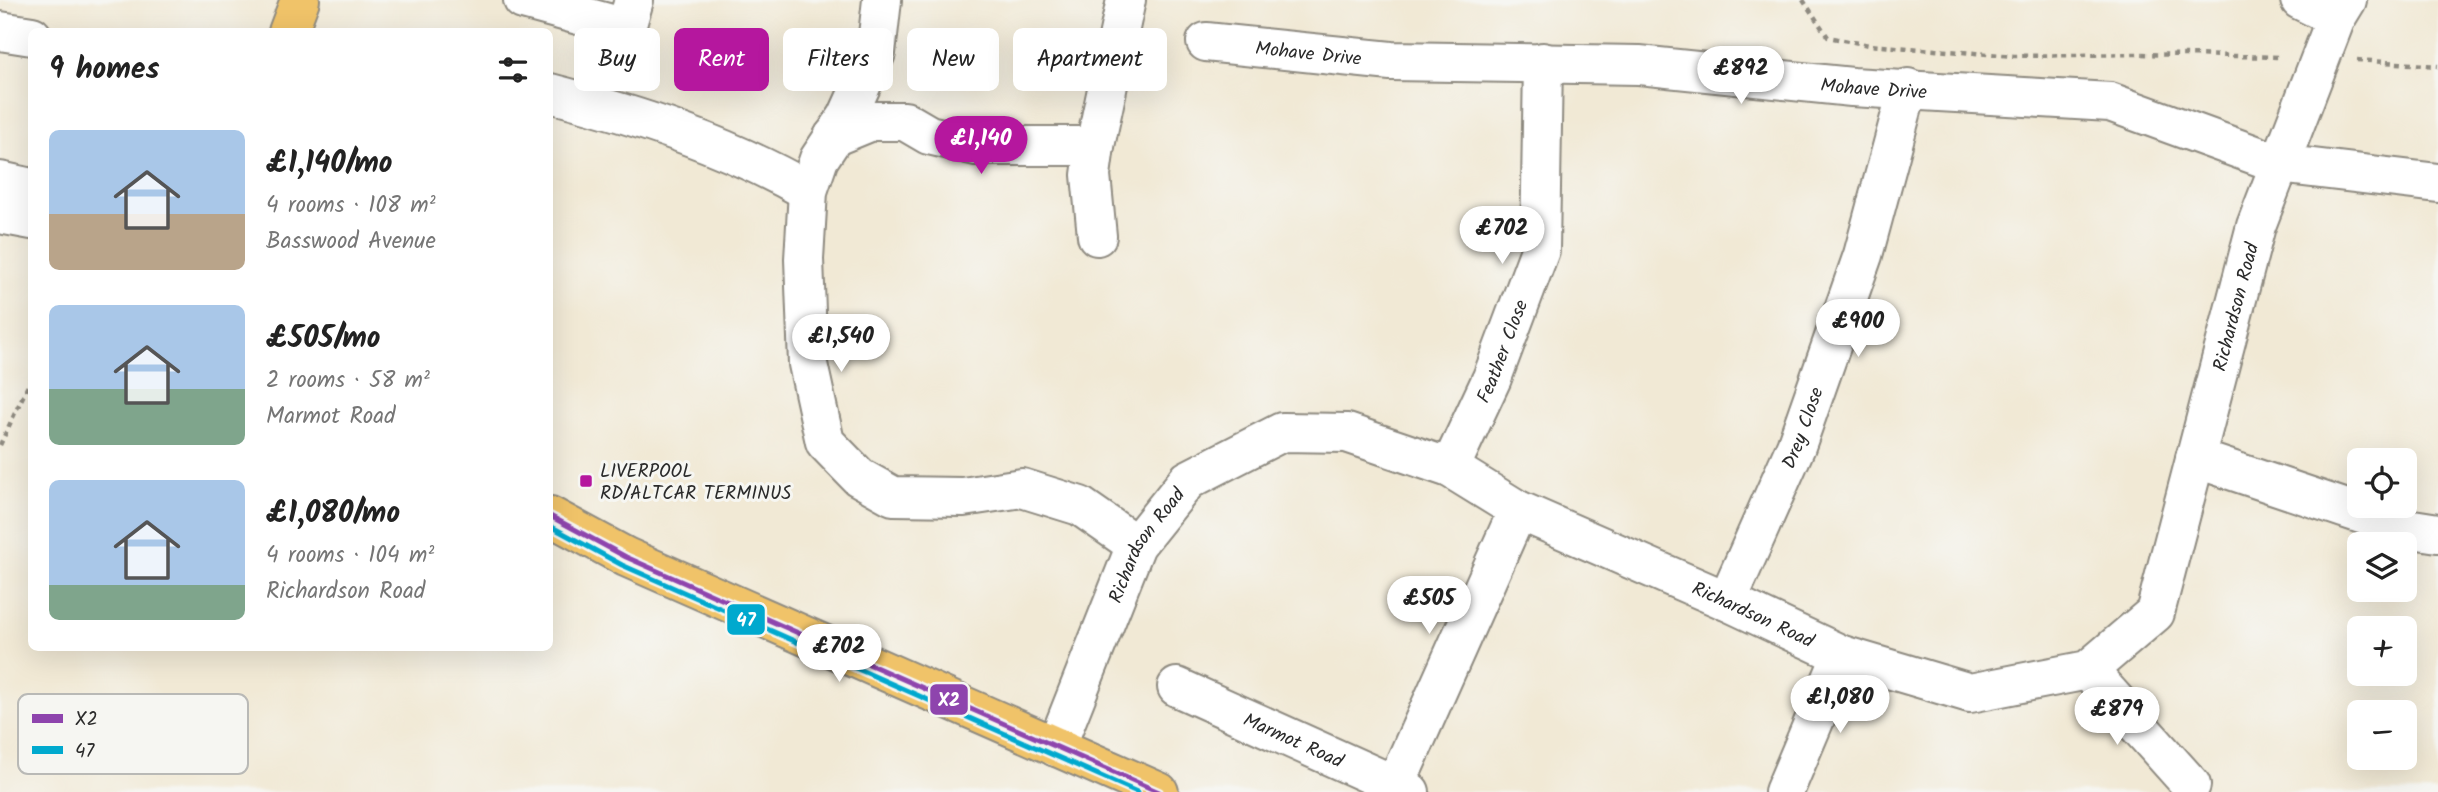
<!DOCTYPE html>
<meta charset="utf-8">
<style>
:root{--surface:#fff;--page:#f2f2f2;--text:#222;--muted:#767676;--accent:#b5179e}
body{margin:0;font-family:Kalam,sans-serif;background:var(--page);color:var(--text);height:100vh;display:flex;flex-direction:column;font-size:26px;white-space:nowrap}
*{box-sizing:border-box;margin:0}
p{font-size:23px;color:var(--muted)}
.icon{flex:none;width:38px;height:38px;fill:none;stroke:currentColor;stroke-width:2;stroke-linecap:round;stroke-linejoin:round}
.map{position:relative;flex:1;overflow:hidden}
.sheet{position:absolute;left:28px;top:28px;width:525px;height:623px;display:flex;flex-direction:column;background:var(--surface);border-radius:10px;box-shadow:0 7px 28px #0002}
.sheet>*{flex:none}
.top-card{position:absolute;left:574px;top:28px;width:665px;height:63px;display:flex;gap:14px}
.buttons{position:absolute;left:2347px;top:448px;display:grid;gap:14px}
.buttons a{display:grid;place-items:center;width:70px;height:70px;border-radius:10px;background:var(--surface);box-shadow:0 7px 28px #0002;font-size:35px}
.price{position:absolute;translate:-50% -60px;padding:0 16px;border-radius:24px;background:#fff;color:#222;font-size:23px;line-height:46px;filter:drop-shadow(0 2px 4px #0008)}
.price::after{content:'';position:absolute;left:50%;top:42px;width:21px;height:16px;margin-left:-10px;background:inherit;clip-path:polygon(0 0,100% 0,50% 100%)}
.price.selected{background:var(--accent);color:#fff}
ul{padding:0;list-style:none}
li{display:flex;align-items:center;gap:21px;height:175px;padding:0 21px}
li span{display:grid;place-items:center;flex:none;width:196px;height:140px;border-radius:10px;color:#555}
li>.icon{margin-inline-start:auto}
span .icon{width:84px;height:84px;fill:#fffc;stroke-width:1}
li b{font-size:30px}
h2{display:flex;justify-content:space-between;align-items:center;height:84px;padding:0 21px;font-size:30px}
.chip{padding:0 24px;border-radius:10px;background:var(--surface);box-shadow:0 7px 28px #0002;font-size:24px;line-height:63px}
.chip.selected{background:var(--accent);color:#fff}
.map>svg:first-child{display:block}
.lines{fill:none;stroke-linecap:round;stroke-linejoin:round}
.minor-casing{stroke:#8e8a80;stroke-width:42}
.major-casing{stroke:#8e8a80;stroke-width:42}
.path{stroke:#8e8a80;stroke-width:4.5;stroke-dasharray:5 5;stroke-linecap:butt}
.minor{stroke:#fff;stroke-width:38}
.major{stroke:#f0c369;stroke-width:38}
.bus-1-casing{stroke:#f6f6f2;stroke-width:10}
.bus-2-casing{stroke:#f6f6f2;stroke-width:10}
.bus-1{stroke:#8e44ad;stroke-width:5}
.bus-2{stroke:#00a9ce;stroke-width:5}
.poi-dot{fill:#b5179e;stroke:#f6f6f2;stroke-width:2.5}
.labels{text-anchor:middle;stroke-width:6;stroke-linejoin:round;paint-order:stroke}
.street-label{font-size:19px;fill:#2b2b2b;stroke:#f6f6f2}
.poi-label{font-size:19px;fill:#2b2b2b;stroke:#f6f6f2;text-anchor:start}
.key{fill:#f6f6f2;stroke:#b9b9b6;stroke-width:2}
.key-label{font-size:19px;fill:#2b2b2b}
.line-badge{stroke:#f6f6f2;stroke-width:2.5}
.badge-label{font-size:19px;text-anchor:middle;font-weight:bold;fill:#fff}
</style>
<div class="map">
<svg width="2438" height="792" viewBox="0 0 2438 792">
<rect width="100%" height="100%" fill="#f6f6f2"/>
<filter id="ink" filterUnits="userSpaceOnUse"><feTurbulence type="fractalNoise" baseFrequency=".0143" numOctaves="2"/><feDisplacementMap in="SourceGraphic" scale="14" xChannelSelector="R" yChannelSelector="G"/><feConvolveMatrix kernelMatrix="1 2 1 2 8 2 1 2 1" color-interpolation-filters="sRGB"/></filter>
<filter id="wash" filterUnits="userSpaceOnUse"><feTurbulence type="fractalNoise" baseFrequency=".00686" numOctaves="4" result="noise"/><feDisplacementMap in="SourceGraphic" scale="28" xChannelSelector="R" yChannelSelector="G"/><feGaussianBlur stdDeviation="1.57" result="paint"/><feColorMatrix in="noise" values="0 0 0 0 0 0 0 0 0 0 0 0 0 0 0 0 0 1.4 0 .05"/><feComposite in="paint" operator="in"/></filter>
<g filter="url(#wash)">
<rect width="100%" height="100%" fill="#f1e9d5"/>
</g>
<g filter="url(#ink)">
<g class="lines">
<g class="minor-casing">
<g id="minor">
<path d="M523,0L626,28L634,0"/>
<path d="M882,0L876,53L847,117L819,159L808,191L804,259L808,364L825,442L859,477L893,496L963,497L1022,488L1080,506L1136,545"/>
<path d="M2300,0L2336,18"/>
<path d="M0,31L32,36"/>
<path id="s1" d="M1206,42L1391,61L1639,65L1852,87L2110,102L2280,164L2438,183"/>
<path d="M550,93C639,116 728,145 808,191"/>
<path d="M833,137L872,121H905L929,135L976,146H1095L1091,175L1097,236"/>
<path d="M1095,146L1126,0"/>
<path d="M0,181L32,188"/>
<path d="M0,214L32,220"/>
<path d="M2195,458L2400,527L2438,533"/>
<path id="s2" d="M1450,468L1492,378L1540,250L1543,62"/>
<path id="s3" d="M1727,601L1796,446L1863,255L1908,88"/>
<path d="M2088,670L2191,785"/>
<path id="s4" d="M1177,687L1410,792"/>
<path id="s5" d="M1056,747L1136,545L1188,480L1282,432L1347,433L1450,468L1518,510L1727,601L1842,655L1970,693L2088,670L2155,613L2256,226L2336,18L2347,0"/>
<path d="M1395,786L1518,510"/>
<path d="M1784,792L1842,655"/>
</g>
</g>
<g class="major-casing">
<path id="major" d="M288,32L300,0
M550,516L626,557L1159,792"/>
</g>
<path class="path" d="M1803,0L1828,37L1869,45L2014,56L2138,54L2282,57
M2357,60L2438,66
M0,445L32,377"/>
<use href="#minor" class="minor"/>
<use href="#major" class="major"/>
<g class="bus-1-casing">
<path id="bus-1" d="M550,516L626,557L1159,792"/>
</g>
<g class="bus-2-casing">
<path id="bus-2" d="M550,526L622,565L1137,792"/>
</g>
<use href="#bus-1" class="bus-1"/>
<use href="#bus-2" class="bus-2"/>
</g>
</g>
<rect class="poi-dot" x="579" y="474" width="14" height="14" rx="3.5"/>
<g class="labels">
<g class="street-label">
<text dy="7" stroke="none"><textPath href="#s1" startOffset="103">Mohave Drive</textPath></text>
<text dy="7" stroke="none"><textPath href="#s1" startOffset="670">Mohave Drive</textPath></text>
<text dy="7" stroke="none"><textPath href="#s5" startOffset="1673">Richardson Road</textPath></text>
<text dy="7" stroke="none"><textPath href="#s2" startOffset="128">Feather Close</textPath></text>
<text dy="7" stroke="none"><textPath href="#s3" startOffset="189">Drey Close</textPath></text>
<text dy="7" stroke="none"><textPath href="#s5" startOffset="222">Richardson Road</textPath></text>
<text dy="7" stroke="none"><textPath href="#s5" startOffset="917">Richardson Road</textPath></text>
<text dy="7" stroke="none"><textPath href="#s4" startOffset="128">Marmot Road</textPath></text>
</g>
<g class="poi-label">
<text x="600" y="477">LIVERPOOL<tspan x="600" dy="22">RD/ALTCAR TERMINUS</tspan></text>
</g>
</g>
<rect x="18" y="694" width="230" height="80" rx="10" class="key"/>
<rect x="32" y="714" width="31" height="9" fill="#8e44ad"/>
<rect x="32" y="746" width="31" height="8" fill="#00a9ce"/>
<g class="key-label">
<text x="75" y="725">X2</text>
<text x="75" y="757">47</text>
</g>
<g class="line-badge">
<rect x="726" y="603" width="40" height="33" rx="7" fill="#00a9ce"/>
<rect x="929" y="683" width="40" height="33" rx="7" fill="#8e44ad"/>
</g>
<g class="badge-label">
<text x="746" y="626">47</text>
<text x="949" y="706">X2</text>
</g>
</svg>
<div class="buttons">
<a><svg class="icon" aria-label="locate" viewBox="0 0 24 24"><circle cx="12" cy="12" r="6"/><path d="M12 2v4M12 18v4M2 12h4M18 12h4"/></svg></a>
<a><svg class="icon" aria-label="layers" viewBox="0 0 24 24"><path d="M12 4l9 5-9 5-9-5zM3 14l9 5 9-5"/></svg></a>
<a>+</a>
<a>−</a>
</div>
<b class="price" style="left:1741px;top:106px">£892</b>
<b class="price selected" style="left:981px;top:176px">£1,140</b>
<b class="price" style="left:1502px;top:266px">£702</b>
<b class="price" style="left:1858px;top:359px">£900</b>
<b class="price" style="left:841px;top:374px">£1,540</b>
<b class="price" style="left:1429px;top:636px">£505</b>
<b class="price" style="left:839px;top:684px">£702</b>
<b class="price" style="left:1840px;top:735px">£1,080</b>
<b class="price" style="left:2117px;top:747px">£879</b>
<div class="top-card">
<a class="chip">Buy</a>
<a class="chip selected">Rent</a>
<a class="chip">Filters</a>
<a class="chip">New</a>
<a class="chip">Apartment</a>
</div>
<section class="sheet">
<h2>9 homes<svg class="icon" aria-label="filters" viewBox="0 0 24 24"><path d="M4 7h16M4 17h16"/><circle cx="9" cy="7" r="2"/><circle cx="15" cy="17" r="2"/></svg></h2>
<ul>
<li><span style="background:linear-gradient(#a9c7e8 60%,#b9a48a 0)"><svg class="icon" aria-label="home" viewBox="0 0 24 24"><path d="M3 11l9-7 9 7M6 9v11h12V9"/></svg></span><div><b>£1,140/mo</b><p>4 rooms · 108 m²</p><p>Basswood Avenue</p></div></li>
<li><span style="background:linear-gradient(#a9c7e8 60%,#7fa58c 0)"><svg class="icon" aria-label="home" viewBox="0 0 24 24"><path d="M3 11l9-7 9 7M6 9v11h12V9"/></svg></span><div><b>£505/mo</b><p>2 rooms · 58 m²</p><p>Marmot Road</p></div></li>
<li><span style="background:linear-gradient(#a9c7e8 75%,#7fa58c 0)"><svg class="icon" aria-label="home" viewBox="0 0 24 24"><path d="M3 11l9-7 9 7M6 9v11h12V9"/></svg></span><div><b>£1,080/mo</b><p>4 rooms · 104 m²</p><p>Richardson Road</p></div></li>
</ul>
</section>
</div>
